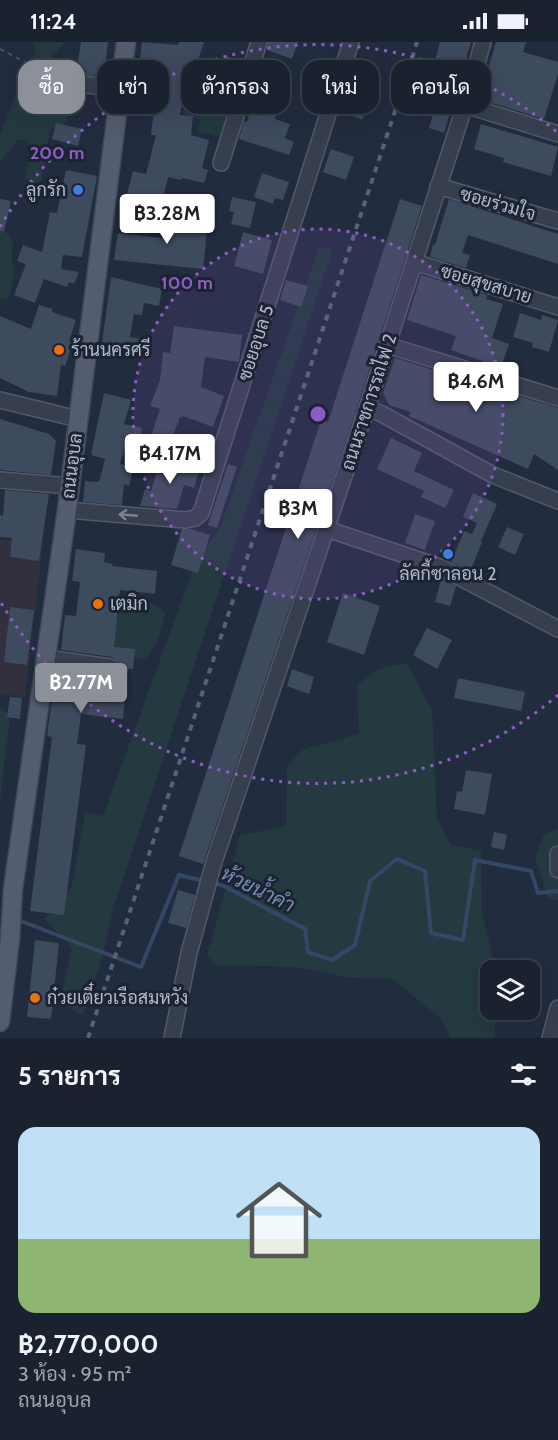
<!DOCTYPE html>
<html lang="th">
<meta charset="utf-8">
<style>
:root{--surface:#1a212f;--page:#272e3b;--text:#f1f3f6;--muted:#9fa3aa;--line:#383e4b;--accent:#8c9099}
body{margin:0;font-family:Cabin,Sarabun,sans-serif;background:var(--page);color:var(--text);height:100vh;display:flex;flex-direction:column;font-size:22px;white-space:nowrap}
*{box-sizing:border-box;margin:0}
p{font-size:20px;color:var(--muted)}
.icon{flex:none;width:33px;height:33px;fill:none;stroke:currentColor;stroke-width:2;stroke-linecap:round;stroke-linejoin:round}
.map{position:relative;height:996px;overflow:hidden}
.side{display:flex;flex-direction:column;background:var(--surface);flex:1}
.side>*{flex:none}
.banner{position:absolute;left:18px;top:18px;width:522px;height:54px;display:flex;gap:12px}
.tools{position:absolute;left:480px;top:918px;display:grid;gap:12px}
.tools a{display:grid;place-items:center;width:60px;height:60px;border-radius:12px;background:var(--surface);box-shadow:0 6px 24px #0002,0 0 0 2px var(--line);font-size:30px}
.price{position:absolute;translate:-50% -51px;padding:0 14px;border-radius:6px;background:#fff;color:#222;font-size:20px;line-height:39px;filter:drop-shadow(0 2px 3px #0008)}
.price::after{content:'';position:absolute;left:50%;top:36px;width:18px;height:14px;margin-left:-9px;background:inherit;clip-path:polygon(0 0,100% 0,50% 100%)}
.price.on{background:var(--accent);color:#fff}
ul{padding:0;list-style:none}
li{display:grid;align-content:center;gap:12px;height:318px;padding:0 18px}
li span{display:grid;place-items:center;height:186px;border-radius:18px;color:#555}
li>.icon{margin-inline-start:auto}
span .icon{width:108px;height:108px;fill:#fffc;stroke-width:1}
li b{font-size:26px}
h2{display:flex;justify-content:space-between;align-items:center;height:72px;padding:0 18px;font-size:26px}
.tag{padding:0 21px;border-radius:18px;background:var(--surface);box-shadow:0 6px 24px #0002,0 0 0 2px var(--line);font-size:21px;line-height:54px}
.tag.on{background:var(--accent);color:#fff}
.status{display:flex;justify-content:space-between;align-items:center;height:42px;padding:0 30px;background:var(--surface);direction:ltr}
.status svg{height:16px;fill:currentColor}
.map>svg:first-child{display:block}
.medical{fill:#322f3f}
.green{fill:#243a40}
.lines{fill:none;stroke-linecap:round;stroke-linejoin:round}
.stream{stroke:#354667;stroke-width:4}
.building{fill:#3e4a5e}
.minor-casing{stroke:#52596a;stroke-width:18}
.major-casing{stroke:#404858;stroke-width:21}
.path{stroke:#42575d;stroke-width:2;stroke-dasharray:4.5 4.5;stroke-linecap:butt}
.minor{stroke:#373f4f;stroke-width:15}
.major{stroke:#545d6f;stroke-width:18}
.rail{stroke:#586276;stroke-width:4;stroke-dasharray:6 6;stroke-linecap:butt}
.oneway{stroke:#7b8293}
.ring{fill:none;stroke:#8e5dc3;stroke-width:3;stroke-dasharray:3 6}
.shop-dot{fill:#3f7fe0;stroke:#1c2434;stroke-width:2}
.food-dot{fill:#e8710a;stroke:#1c2434;stroke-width:2}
.labels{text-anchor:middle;stroke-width:6;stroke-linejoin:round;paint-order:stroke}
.poi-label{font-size:18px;fill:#b2b9ca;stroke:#1c2434;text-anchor:start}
.street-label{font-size:18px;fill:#b2b9ca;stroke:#1c2434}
.water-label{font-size:20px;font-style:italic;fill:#798db3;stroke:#1c2434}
.centre{fill:#8e5dc3;stroke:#1c2434;stroke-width:3}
.ring-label{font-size:18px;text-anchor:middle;font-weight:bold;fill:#8e5dc3;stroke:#1c2434;stroke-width:6;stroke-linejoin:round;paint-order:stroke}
</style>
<div class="status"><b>11:24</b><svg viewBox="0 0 49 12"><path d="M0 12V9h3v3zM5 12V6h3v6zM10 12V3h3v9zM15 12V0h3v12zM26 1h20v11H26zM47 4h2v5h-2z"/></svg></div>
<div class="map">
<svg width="558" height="996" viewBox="0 0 558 996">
<rect width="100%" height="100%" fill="#222c3f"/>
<path class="medical" d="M0,497L43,501L25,655L0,652Z"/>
<path class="green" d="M32,0H65L50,17L51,50L65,68L68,79L63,83L52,86L49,91L42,137L38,141L33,143L25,135C27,123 39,94 18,98L0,120V94L18,46L35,11Z
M187,49L233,62L222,96L197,89L200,78L183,72Z
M0,189L7,191L13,201L12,219L15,230L9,256L0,258Z
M319,205L332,208L114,864L99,926L83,973L60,960L72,906L45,877L72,844L85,770L103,774L198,514L219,489Z
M128,556C139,556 159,562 165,571C162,586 157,607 144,617H138L114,605L115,576Z
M406,621L432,667L437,776L451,803L481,809L482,871L496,928H490V968H497L494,996H450L442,978L393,937L351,936L295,925L217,923L207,914L240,794L286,783L287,724L302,708L359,692L357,644L378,627Z
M0,664L10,674L0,760Z
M558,786V859L548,856L535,816L544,793Z"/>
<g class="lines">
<path class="stream" d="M211,841L224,844L305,887L308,910L332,918L355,903L370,839L397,817L425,829L431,891L463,898L475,818L531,829L538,851L558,849
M18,878L141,925L179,833L204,839"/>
</g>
<path class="building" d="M81,0H108L104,36L67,30L68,17L78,19Z
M142,0L178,3L179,0H204L190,42L186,41L180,73L193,74L191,93L209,98L202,126L208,128L204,141L182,136L181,138L168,135L162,161L127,152L133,129L146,132L156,93H151L154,68L134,65Z
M268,0H298L292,17L267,8Z
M440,0H471L444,91L429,86L439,51L427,48Z
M496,0H526L523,10L558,20V32L544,77L479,57Z
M226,14L243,20L231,55L214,50Z
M265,27L288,35L275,77L290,82L285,96L294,100L289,113L239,97L244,79L247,80Z
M361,49L372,54L362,78L351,73Z
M56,81L82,87L78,104L52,97Z
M481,82L558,105L551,134L503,120L504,116L474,107Z
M331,107L354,115L346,138L323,130Z
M66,128L97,134L82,215L63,213L61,227L79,230L74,242L69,240L67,245L44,237L35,261L14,253L26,222L17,219L23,203L42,210L50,170L57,171Z
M262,131L289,140L283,158L275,156L273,162L254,155Z
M232,155L256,160L250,186L231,182L234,170L229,169Z
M0,157L11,159L4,190L0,189Z
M400,157L422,164L353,378L203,822L179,814L321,378L328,380Z
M449,157L558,192V222L468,193L462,211L470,213L466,226L430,215L433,202L435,203Z
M164,175L208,179L203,227L114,218L118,191L162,196Z
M243,190L272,198L263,232L234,224Z
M421,233L487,253L486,257L503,262L492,296L509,302L500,328L482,322L483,319L451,308L456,294L407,278Z
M111,235L162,247L159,264L144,261L142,273L134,272L130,295L153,299L150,317L101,308Z
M286,238L308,244L301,265L280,258Z
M39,263L53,267L52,270L76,278L69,299L73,300L65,324L61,323L57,354L29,350L0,336V274L31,287Z
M520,271L541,278L542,273L558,278L549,310L532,305L533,301L513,295Z
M174,284L242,293L239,320L205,315L201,345L224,354L213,385L183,374V376L180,375L170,401L151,394L160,367L150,364L160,338L163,310L170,311Z
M395,316L558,366V428L534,412L528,427L409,374L411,370L389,363L383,351Z
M104,351L131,358L124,382L142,386L138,402L127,399L120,422L134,425L129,444L124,442L122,463L83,460L85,439L99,440L105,417L91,413Z
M0,377L49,392L56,399L51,433L0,428Z
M391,396L422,411L414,429L454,448L445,466L421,455L424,449L377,427Z
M160,418L180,424L181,420L200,426L194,446L184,443L177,467L140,464L145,447L151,449Z
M228,422L237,425L217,486L208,483Z
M5,448L49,452L39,519L10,515L12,496L0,495V473L3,474Z
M473,451L497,462L481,499L482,500L470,530L451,520L464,489L472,492L477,481L463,475Z
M415,472L435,479L425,508L405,501Z
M507,485L524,492L515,513L498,505Z
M182,487H191L210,493L198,531L171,523Z
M76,507L105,511L104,520L112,522V524L157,529L155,552L120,548L114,605L135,607L133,627H128L123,677L81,672L77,702L86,703L64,873L30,869L52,695L47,694L56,627L109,635L117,631L120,626L119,621L112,615L61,608L65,573L76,574L80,540L72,539Z
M441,537L456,544L450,564L435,560Z
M343,551L380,564L364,613L327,600Z
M10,565L34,568L27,623L4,620Z
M427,586L452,598L437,627L413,613Z
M292,627L314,635L309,652L287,644Z
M458,636L525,650L521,669L454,656Z
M10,655L22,656L20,677L7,675Z
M466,728L492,732L485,773L454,767L457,749L462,750Z
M494,790L507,793L504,808L491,805Z
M178,848L195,853L186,886L168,881Z
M35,898L59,901L51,977L27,975Z"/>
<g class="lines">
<g class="minor-casing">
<path id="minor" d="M63,39L120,48
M465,63L558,92
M221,121L259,0
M438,144L558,179
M414,220L558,265
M387,303L558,356
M0,358L78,377
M367,366L382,372L493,433L558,459
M0,438L70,444
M67,468L186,478L195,476L201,471L351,0
M327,487L440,525L558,587
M46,616L110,625
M558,812V828
M172,996L189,911L214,820L367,366L465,63L483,0
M550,996L558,966"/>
</g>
<g class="major-casing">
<path id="major" d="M0,980L10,897L13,847L67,468L126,0"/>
</g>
<path class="path" d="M0,7L52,34"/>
<use href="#minor" class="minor"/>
<use href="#major" class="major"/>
<path class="rail" d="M88,996L408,30L417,0"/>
</g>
<defs><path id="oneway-shaft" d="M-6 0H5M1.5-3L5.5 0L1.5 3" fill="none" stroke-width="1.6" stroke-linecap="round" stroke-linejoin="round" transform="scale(1.5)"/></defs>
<use class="oneway" href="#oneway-shaft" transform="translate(128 473) rotate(-175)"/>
<circle cx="318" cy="372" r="185" fill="#8e5dc3" fill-opacity=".12"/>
<g class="ring">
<circle cx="318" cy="372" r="185"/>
<path d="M558 653A369 369 0 0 1 0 559M0 185A369 369 0 0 1 558 91"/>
</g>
<g class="shop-dot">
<circle cx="78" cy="148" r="6"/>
<circle cx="448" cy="512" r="6"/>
</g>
<g class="food-dot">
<circle cx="59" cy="308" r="6"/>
<circle cx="98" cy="562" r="6"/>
<circle cx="35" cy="956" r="6"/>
</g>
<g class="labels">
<g class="poi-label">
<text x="66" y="154" text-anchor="end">ลูกรัก</text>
<text x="71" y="314">ร้านนครศรี</text>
<text x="448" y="538" text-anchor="middle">ลัคกี้ซาลอน 2</text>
<text x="110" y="568">เตมิก</text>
<text x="47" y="962">ก๋วยเตี๋ยวเรือสมหวัง</text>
</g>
<g class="street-label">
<text transform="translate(498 162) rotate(16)" y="6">ซอยร่วมใจ</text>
<text transform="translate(486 242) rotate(17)" y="6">ซอยสุขสบาย</text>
<text transform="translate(256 301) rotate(-72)" y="6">ซอยอุบล 5</text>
<text transform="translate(369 360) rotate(-72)" y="6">ถนนราชการรถไฟ 2</text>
<text transform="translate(72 424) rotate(-83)" y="6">ถนนอุบล</text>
</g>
<g class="water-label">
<text transform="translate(258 847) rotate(26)" y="7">ห้วยน้ำคำ</text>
</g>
</g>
<circle cx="318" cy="372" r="9" class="centre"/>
<g class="ring-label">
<text x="57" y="117">200 m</text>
<text x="187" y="247">100 m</text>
</g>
</svg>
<div class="tools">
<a><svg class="icon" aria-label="layers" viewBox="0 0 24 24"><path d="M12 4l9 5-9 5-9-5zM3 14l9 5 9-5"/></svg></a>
</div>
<b class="price" style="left:167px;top:203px">฿3.28M</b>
<b class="price" style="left:476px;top:371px">฿4.6M</b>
<b class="price" style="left:170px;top:443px">฿4.17M</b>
<b class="price" style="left:298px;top:498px">฿3M</b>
<b class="price on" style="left:81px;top:672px">฿2.77M</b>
<div class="banner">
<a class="tag on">ซื้อ</a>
<a class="tag">เช่า</a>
<a class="tag">ตัวกรอง</a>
<a class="tag">ใหม่</a>
<a class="tag">คอนโด</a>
</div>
</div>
<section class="side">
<h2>5 รายการ<svg class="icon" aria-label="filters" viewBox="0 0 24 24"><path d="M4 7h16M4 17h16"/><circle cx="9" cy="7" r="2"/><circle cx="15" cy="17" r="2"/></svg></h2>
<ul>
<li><span style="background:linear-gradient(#bfe0f5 60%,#8fb573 0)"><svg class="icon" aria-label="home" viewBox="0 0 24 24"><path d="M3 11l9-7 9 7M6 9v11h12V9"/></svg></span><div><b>฿2,770,000</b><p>3 ห้อง · 95 m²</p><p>ถนนอุบล</p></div></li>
</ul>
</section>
